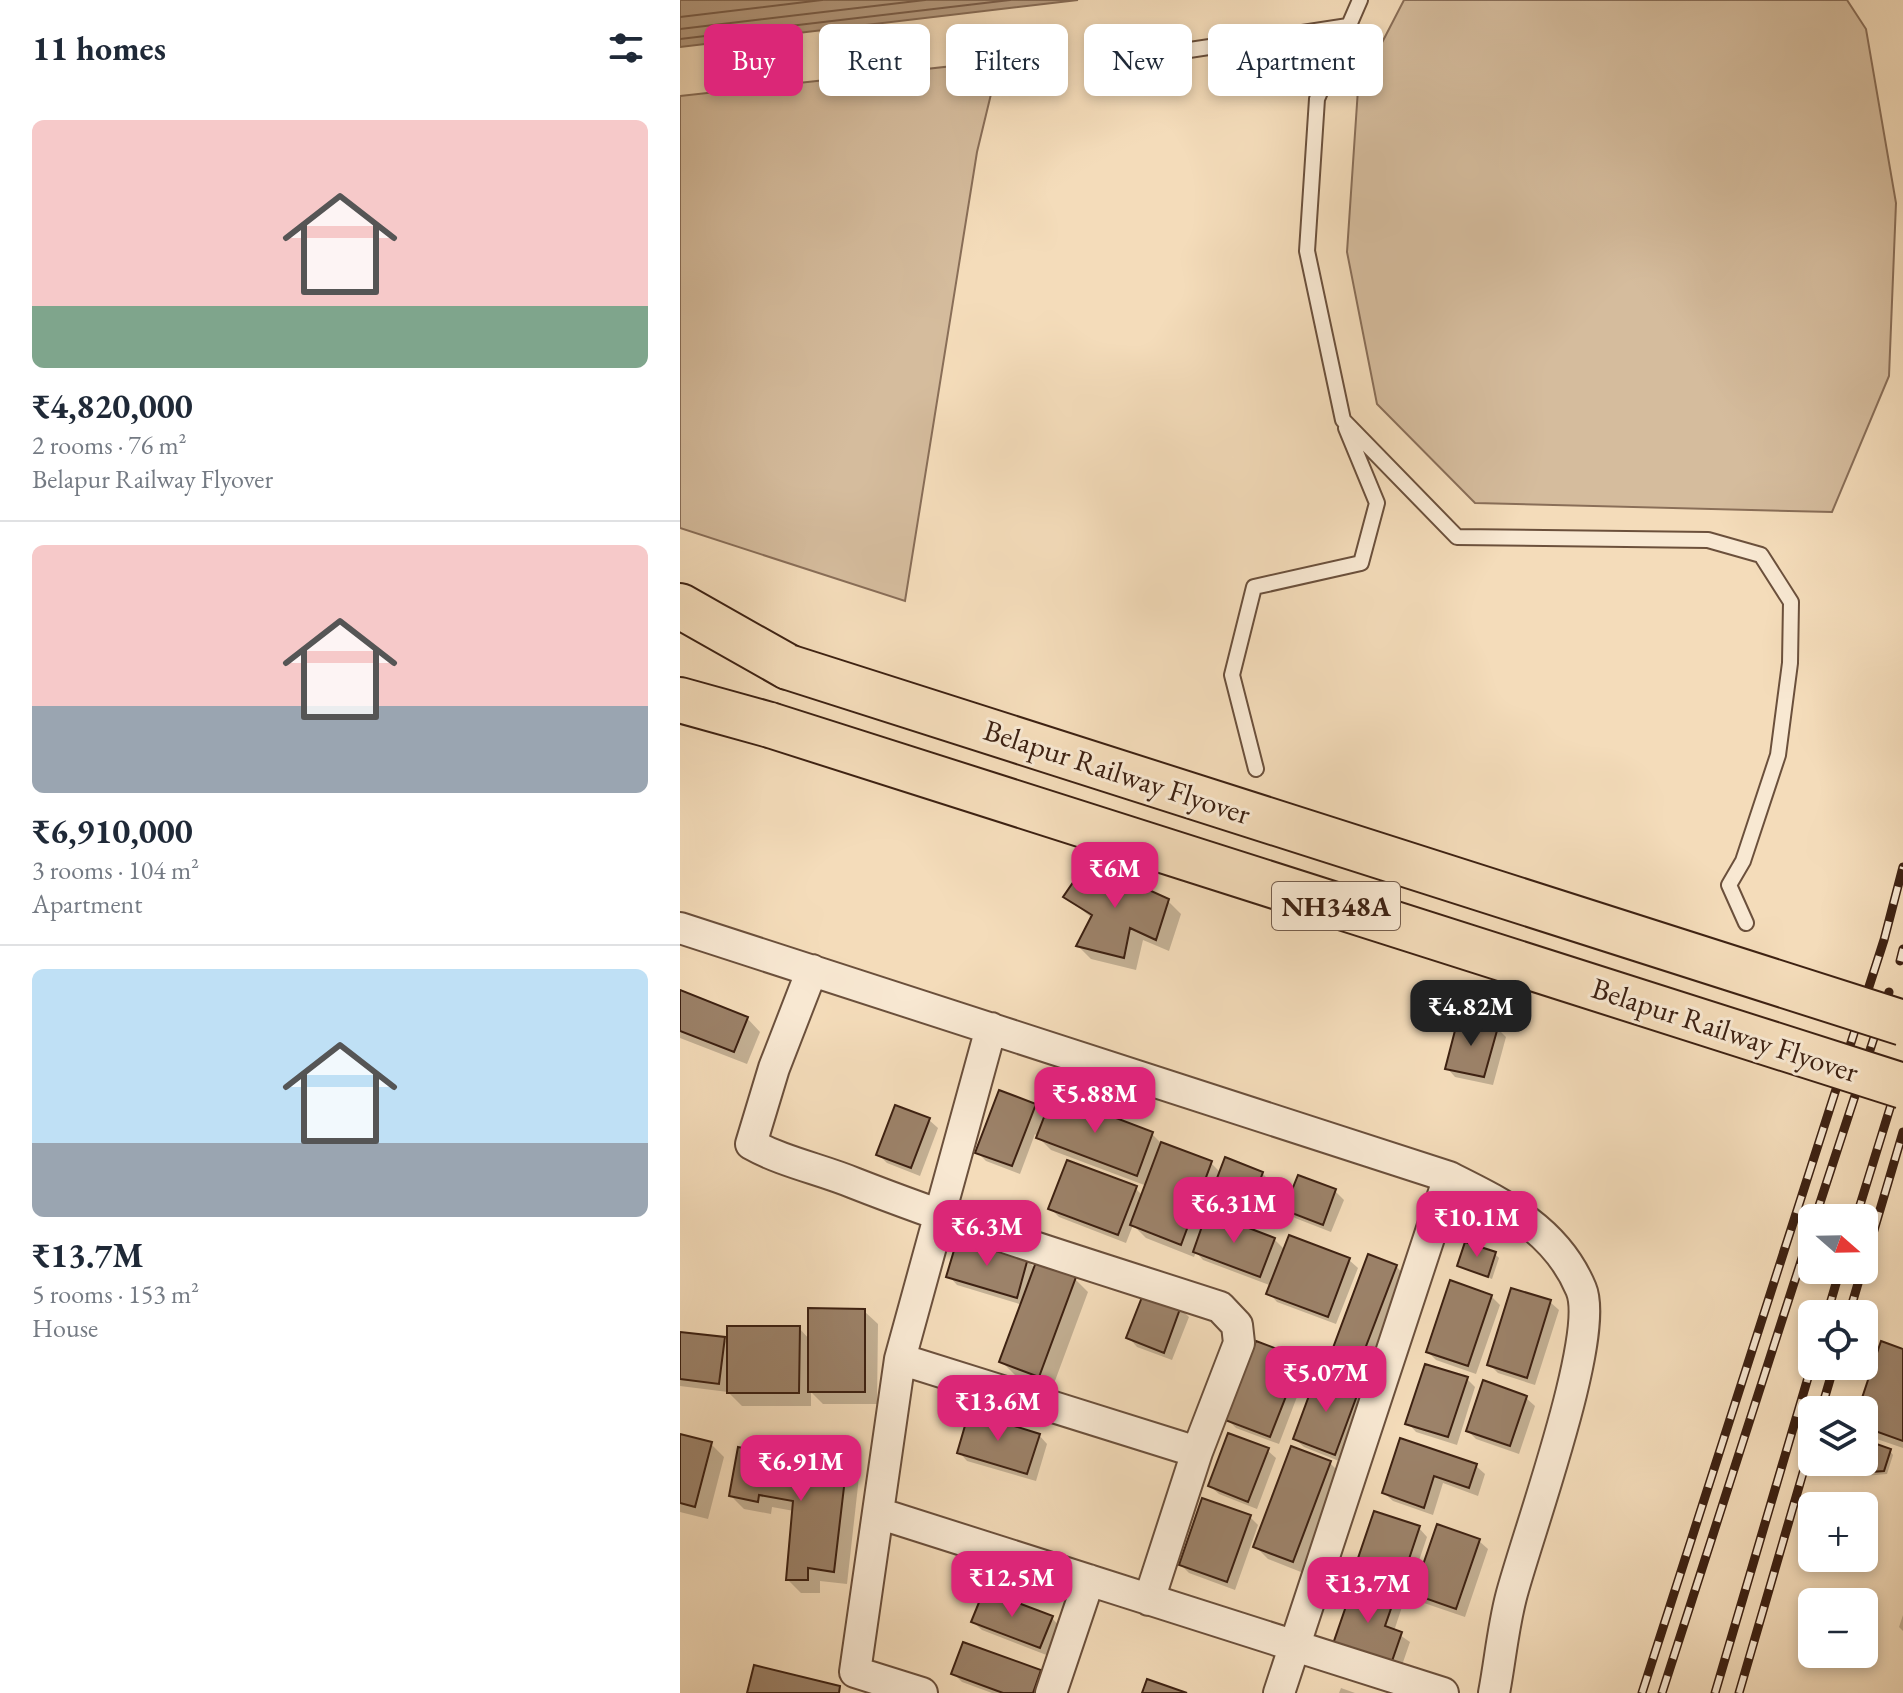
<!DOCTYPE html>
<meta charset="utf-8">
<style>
:root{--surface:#fff;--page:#f2f2f3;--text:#1f2937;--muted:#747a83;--line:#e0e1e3;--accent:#db2777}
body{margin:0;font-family:"EB Garamond",serif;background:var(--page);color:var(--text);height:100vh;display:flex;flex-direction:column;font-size:30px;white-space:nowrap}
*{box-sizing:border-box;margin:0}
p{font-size:26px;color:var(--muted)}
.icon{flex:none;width:44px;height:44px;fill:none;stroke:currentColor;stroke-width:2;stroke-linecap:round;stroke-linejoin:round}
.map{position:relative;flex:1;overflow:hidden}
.drawer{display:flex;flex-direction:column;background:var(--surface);width:680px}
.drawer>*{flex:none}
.hud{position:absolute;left:24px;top:24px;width:760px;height:72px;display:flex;gap:16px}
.needle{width:52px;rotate:110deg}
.controls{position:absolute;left:1118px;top:1204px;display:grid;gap:16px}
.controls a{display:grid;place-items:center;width:80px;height:80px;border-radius:12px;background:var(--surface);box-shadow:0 4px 12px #0003;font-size:40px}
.price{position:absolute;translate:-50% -68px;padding:0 18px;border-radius:16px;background:var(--accent);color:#fff;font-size:26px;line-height:52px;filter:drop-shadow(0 2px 4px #0008)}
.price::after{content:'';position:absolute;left:50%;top:48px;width:24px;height:18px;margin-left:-12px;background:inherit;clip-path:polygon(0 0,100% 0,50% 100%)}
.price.active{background:#222;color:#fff}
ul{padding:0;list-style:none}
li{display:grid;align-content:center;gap:16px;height:424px;padding:0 32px}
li+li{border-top:2px solid var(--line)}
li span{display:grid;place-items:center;height:248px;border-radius:12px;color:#555}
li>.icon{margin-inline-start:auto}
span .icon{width:144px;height:144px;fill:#fffc;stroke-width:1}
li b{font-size:34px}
h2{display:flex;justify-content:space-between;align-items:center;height:96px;padding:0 32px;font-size:34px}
.tag{padding:0 28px;border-radius:12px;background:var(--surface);box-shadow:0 4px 12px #0003;font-size:28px;line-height:72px}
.tag.active{background:var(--accent);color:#fff}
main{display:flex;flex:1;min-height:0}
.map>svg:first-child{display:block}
.green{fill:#d5bc9d;stroke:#896e58;stroke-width:2}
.water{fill:#b69c81;stroke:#866b55;stroke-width:2}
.shadow{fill:#0003}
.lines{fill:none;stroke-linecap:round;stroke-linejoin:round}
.shore{stroke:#7a5e4a;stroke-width:2}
.building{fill:#9c8269;stroke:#3d2112;stroke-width:2}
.service-casing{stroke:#6b503c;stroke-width:18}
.minor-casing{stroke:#6b503c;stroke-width:34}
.trunk-casing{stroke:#3d2112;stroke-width:48}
.service{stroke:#f8e8d2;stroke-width:14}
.minor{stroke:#f8e8d2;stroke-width:30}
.trunk{stroke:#f4dcba;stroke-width:44}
.rail-casing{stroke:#3d2112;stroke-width:9}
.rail{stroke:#f8e8d2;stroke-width:6;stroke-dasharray:18;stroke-linecap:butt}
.trunk-bridge-casing{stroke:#3d2112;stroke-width:48;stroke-linecap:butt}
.trunk-bridge{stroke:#f4dcba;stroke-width:44}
.labels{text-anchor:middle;stroke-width:6;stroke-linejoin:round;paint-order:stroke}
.shield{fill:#f8e8d2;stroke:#755d4c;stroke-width:2}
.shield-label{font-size:28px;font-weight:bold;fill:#3d2112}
.street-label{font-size:30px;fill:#3d2112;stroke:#f8e8d2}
</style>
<main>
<section class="drawer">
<h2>11 homes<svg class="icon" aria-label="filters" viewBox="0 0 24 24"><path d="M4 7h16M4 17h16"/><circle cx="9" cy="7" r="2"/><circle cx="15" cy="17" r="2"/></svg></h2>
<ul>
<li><span style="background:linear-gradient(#f6c9c9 75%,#7fa58c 0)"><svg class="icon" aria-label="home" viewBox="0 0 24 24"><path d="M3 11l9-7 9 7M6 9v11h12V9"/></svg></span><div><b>₹4,820,000</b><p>2 rooms · 76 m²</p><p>Belapur Railway Flyover</p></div></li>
<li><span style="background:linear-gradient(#f6c9c9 65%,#9aa5b1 0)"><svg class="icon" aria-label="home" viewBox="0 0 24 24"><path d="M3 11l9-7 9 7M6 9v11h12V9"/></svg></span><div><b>₹6,910,000</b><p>3 rooms · 104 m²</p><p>Apartment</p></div></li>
<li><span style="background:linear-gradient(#bfe0f5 70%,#9aa5b1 0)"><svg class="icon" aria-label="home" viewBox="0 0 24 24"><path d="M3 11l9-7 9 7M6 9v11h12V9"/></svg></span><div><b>₹13.7M</b><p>5 rooms · 153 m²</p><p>House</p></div></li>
</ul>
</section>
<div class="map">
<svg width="1223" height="1693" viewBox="0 0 1223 1693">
<rect width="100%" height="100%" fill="#f4dcba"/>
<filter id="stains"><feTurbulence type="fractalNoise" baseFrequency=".0025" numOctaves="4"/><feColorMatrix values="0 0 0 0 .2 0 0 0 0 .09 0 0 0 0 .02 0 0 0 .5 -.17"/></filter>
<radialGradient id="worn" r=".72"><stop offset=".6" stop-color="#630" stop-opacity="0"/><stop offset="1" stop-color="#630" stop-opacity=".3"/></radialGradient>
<path class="green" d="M724,0H1167L1186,29L1216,203L1209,376L1152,512L795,503L697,404L667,252L678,89Z
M319,61L297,152L225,601L0,528V96Z"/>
<path class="water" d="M0,0H398L0,47Z"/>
<path class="shadow" d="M385,896L488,901L501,914L489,951L463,940L456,970L411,959L398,946L412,918Z
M0,992L67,1018L80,1032L67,1064L0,1038Z
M817,1028L826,1037L813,1085L775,1077L767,1068Z
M374,1097L472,1134L483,1145L531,1163L541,1173H582L591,1182L575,1224L534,1204L530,1215L594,1239L605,1250L669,1260L678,1268L656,1324L597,1302L589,1293L592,1286L523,1260L516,1252L514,1257L466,1238L453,1225L446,1243L379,1217L371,1209L455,1188L463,1196L467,1186L371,1150L355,1134L340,1174L306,1161L297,1152L355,1105L366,1117Z
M249,1120L258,1128L240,1176L207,1163L198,1154Z
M655,1191L664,1200L651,1232L615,1218L606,1210Z
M815,1254L819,1258L812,1279L779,1266Z
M347,1260L356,1269L395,1279L408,1292L372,1389L335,1375L322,1362L343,1305L277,1285L269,1276Z
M716,1266L724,1275L684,1382L658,1372L649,1363Z
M811,1296L820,1305L796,1374L756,1360L748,1352Z
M870,1302L879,1310L855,1385L818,1373L809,1364Z
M500,1308L509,1317L492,1360L457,1347L449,1338Z
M184,1311L198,1324L197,1404H143L131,1392V1406H62L48,1392L0,1386V1334L44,1339L49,1345L119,1328L130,1340Z
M1223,1351V1448L1188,1436L1184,1432V1410H1180Z
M620,1360L628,1368L599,1444L556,1428L548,1420Z
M638,1376L678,1392L687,1401L664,1463L624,1447L615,1439Z
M787,1379L795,1387L777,1445L736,1432L728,1423Z
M846,1398L855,1406L839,1454L796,1439L788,1431Z
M359,1435L367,1444L356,1481L287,1461L279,1452Z
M0,1436L31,1444L44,1457L28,1519L0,1512Z
M722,1441L796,1466L805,1474L798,1496L763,1483L753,1515L713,1501L704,1493Z
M587,1450L596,1458L577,1509L539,1494L530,1486Z
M1210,1451L1213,1455L1207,1474L1184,1476L1180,1473Z
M87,1455L100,1468L97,1482L116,1485L167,1455L180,1468L167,1584L140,1581V1593H121L108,1580L114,1511L92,1507L91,1514L64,1509L51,1496Z
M650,1463L663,1476L626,1574L588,1559L575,1546Z
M570,1517L578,1525L555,1590L509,1573L501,1565Z
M739,1528L747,1537L728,1593L685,1578L677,1570Z
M799,1541L808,1549L785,1617L744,1603L735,1594Z
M714,1599L722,1607L714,1631L730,1642L720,1671L664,1652Z
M1223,1615V1631L1219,1627Z
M372,1618L380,1627L369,1656L302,1630L293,1622Z
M360,1672L369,1680L364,1693H312L282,1682L273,1673Z
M661,1688L675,1693H659Z"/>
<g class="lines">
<path class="shore" d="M0,17L142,0
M0,29L245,0
M0,39L330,0"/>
</g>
<path class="building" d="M407,862L489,899L476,940L450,928L444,958L396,946L412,915L383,897Z
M0,990L68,1017L54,1052L0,1031Z
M778,1019L818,1027L804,1077L765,1069Z
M319,1090L356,1104L332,1166L295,1153Z
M373,1094L473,1132L457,1176L356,1138Z
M215,1105L250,1118L231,1168L196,1155Z
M481,1142L532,1161L501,1245L450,1225Z
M545,1157L583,1172L567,1216L528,1202Z
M387,1160L457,1186L438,1235L368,1209Z
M618,1175L656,1189L643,1225L604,1210Z
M527,1212L595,1238L580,1277L513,1252Z
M609,1235L670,1258L648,1317L586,1294Z
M278,1237L348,1258L337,1298L266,1277Z
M785,1242L816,1252L808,1277L777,1266Z
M688,1254L717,1265L675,1375L647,1364Z
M356,1262L396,1277L359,1377L319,1362Z
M770,1280L812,1295L788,1366L746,1352Z
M831,1288L871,1300L847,1378L807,1365Z
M464,1292L501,1306L484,1353L446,1338Z
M128,1308L185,1309V1392H128Z
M47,1326H120L119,1393H47Z
M0,1332L45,1337L39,1384L0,1379Z
M576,1341L621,1358L590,1437L545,1420Z
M1201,1341L1223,1349V1441L1184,1427V1410H1178Z
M745,1364L788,1377L768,1437L725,1424Z
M637,1374L679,1390L655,1455L613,1439Z
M803,1380L847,1396L830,1446L786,1431Z
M289,1412L360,1434L347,1474L277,1453Z
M548,1433L589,1448L568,1502L528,1486Z
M0,1434L32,1442L15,1507L0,1503Z
M720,1438L797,1464L789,1488L754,1476L744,1508L702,1493Z
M1188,1441L1211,1449L1204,1471L1178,1473Z
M611,1446L651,1461L613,1562L573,1547Z
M58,1447L88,1453L83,1477L114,1482L117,1447L168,1453L154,1572L128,1568V1580H106L113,1501L79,1495L78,1502L49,1496Z
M522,1498L571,1515L547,1582L499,1565Z
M694,1511L740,1526L720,1586L674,1570Z
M757,1524L800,1539L776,1609L733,1594Z
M674,1583L715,1597L705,1626L722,1632L711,1664L653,1644Z
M304,1590L373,1616L360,1648L291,1622Z
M283,1642L361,1670L353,1693H323L271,1674Z
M74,1665L160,1686L159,1693H67Z
M467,1679L507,1693H462Z"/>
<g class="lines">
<g class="service-casing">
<path id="service" d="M680,0L637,99L627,251L663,420L777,537L1028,540L1081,555L1111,602L1110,663L1098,755L1063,861L1049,885L1066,923
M483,54L668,26
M576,769L552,675L574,587L681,563L697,503L666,428"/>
</g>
<g class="minor-casing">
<path id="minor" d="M0,928L769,1177C823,1204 876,1229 901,1289C921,1336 846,1538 831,1597C823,1628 820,1661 814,1693
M132,970L94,1068L71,1144C103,1162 140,1169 174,1183C294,1230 417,1267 540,1307L557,1325L559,1343L517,1452L469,1600
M220,1359L517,1452
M198,1513L763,1693
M242,1693L175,1672L220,1359L311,1028
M371,1693L409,1580
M599,1693L769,1177"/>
</g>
<g class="trunk-casing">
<path id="trunk" d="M0,606L108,667
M0,700L90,725"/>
</g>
<use href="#service" class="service"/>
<use href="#minor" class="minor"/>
<use href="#trunk" class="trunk"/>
<g class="rail-casing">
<path id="rail" d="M1220,961L1223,949
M1135,1218L1209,992
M1176,1218L1223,1066
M1184,1264L1223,1132
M1147,1314L1160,1270
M1169,1314L1182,1270
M1141,1410L1154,1366
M962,1693L1204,940L1223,867
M982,1693L1132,1227
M1035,1693L1132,1364
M1059,1693L1132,1442"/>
</g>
<use href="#rail" class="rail"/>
<g class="trunk-bridge-casing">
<path id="trunk-bridge" d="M108,667L1223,1023
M90,725L1223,1086"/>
</g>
<use href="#trunk-bridge" class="trunk-bridge"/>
</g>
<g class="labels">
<rect class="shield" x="592" y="882" width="128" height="48" rx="6"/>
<g class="shield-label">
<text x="656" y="916">NH348A</text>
</g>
<g class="street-label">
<text transform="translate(437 772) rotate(18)" y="10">Belapur Railway Flyover</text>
<text transform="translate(1045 1030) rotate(18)" y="10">Belapur Railway Flyover</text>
</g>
</g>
<rect width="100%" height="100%" filter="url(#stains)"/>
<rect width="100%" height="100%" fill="url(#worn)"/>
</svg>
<div class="controls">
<a><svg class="needle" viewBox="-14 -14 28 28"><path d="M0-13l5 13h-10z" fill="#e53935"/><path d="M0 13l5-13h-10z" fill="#747a83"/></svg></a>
<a><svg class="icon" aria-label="locate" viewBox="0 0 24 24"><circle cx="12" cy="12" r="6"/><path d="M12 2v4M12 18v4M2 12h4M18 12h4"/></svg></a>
<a><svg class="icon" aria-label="layers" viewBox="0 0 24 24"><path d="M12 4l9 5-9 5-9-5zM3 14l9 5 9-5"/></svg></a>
<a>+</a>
<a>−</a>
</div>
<b class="price" style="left:435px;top:910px">₹6M</b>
<b class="price active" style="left:791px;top:1048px">₹4.82M</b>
<b class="price" style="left:415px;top:1135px">₹5.88M</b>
<b class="price" style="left:554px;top:1245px">₹6.31M</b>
<b class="price" style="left:797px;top:1259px">₹10.1M</b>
<b class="price" style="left:307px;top:1268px">₹6.3M</b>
<b class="price" style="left:646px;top:1414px">₹5.07M</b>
<b class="price" style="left:318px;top:1443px">₹13.6M</b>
<b class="price" style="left:121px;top:1503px">₹6.91M</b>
<b class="price" style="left:332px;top:1619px">₹12.5M</b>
<b class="price" style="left:688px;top:1625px">₹13.7M</b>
<div class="hud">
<a class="tag active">Buy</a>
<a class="tag">Rent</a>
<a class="tag">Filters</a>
<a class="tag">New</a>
<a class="tag">Apartment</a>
</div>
</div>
</main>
